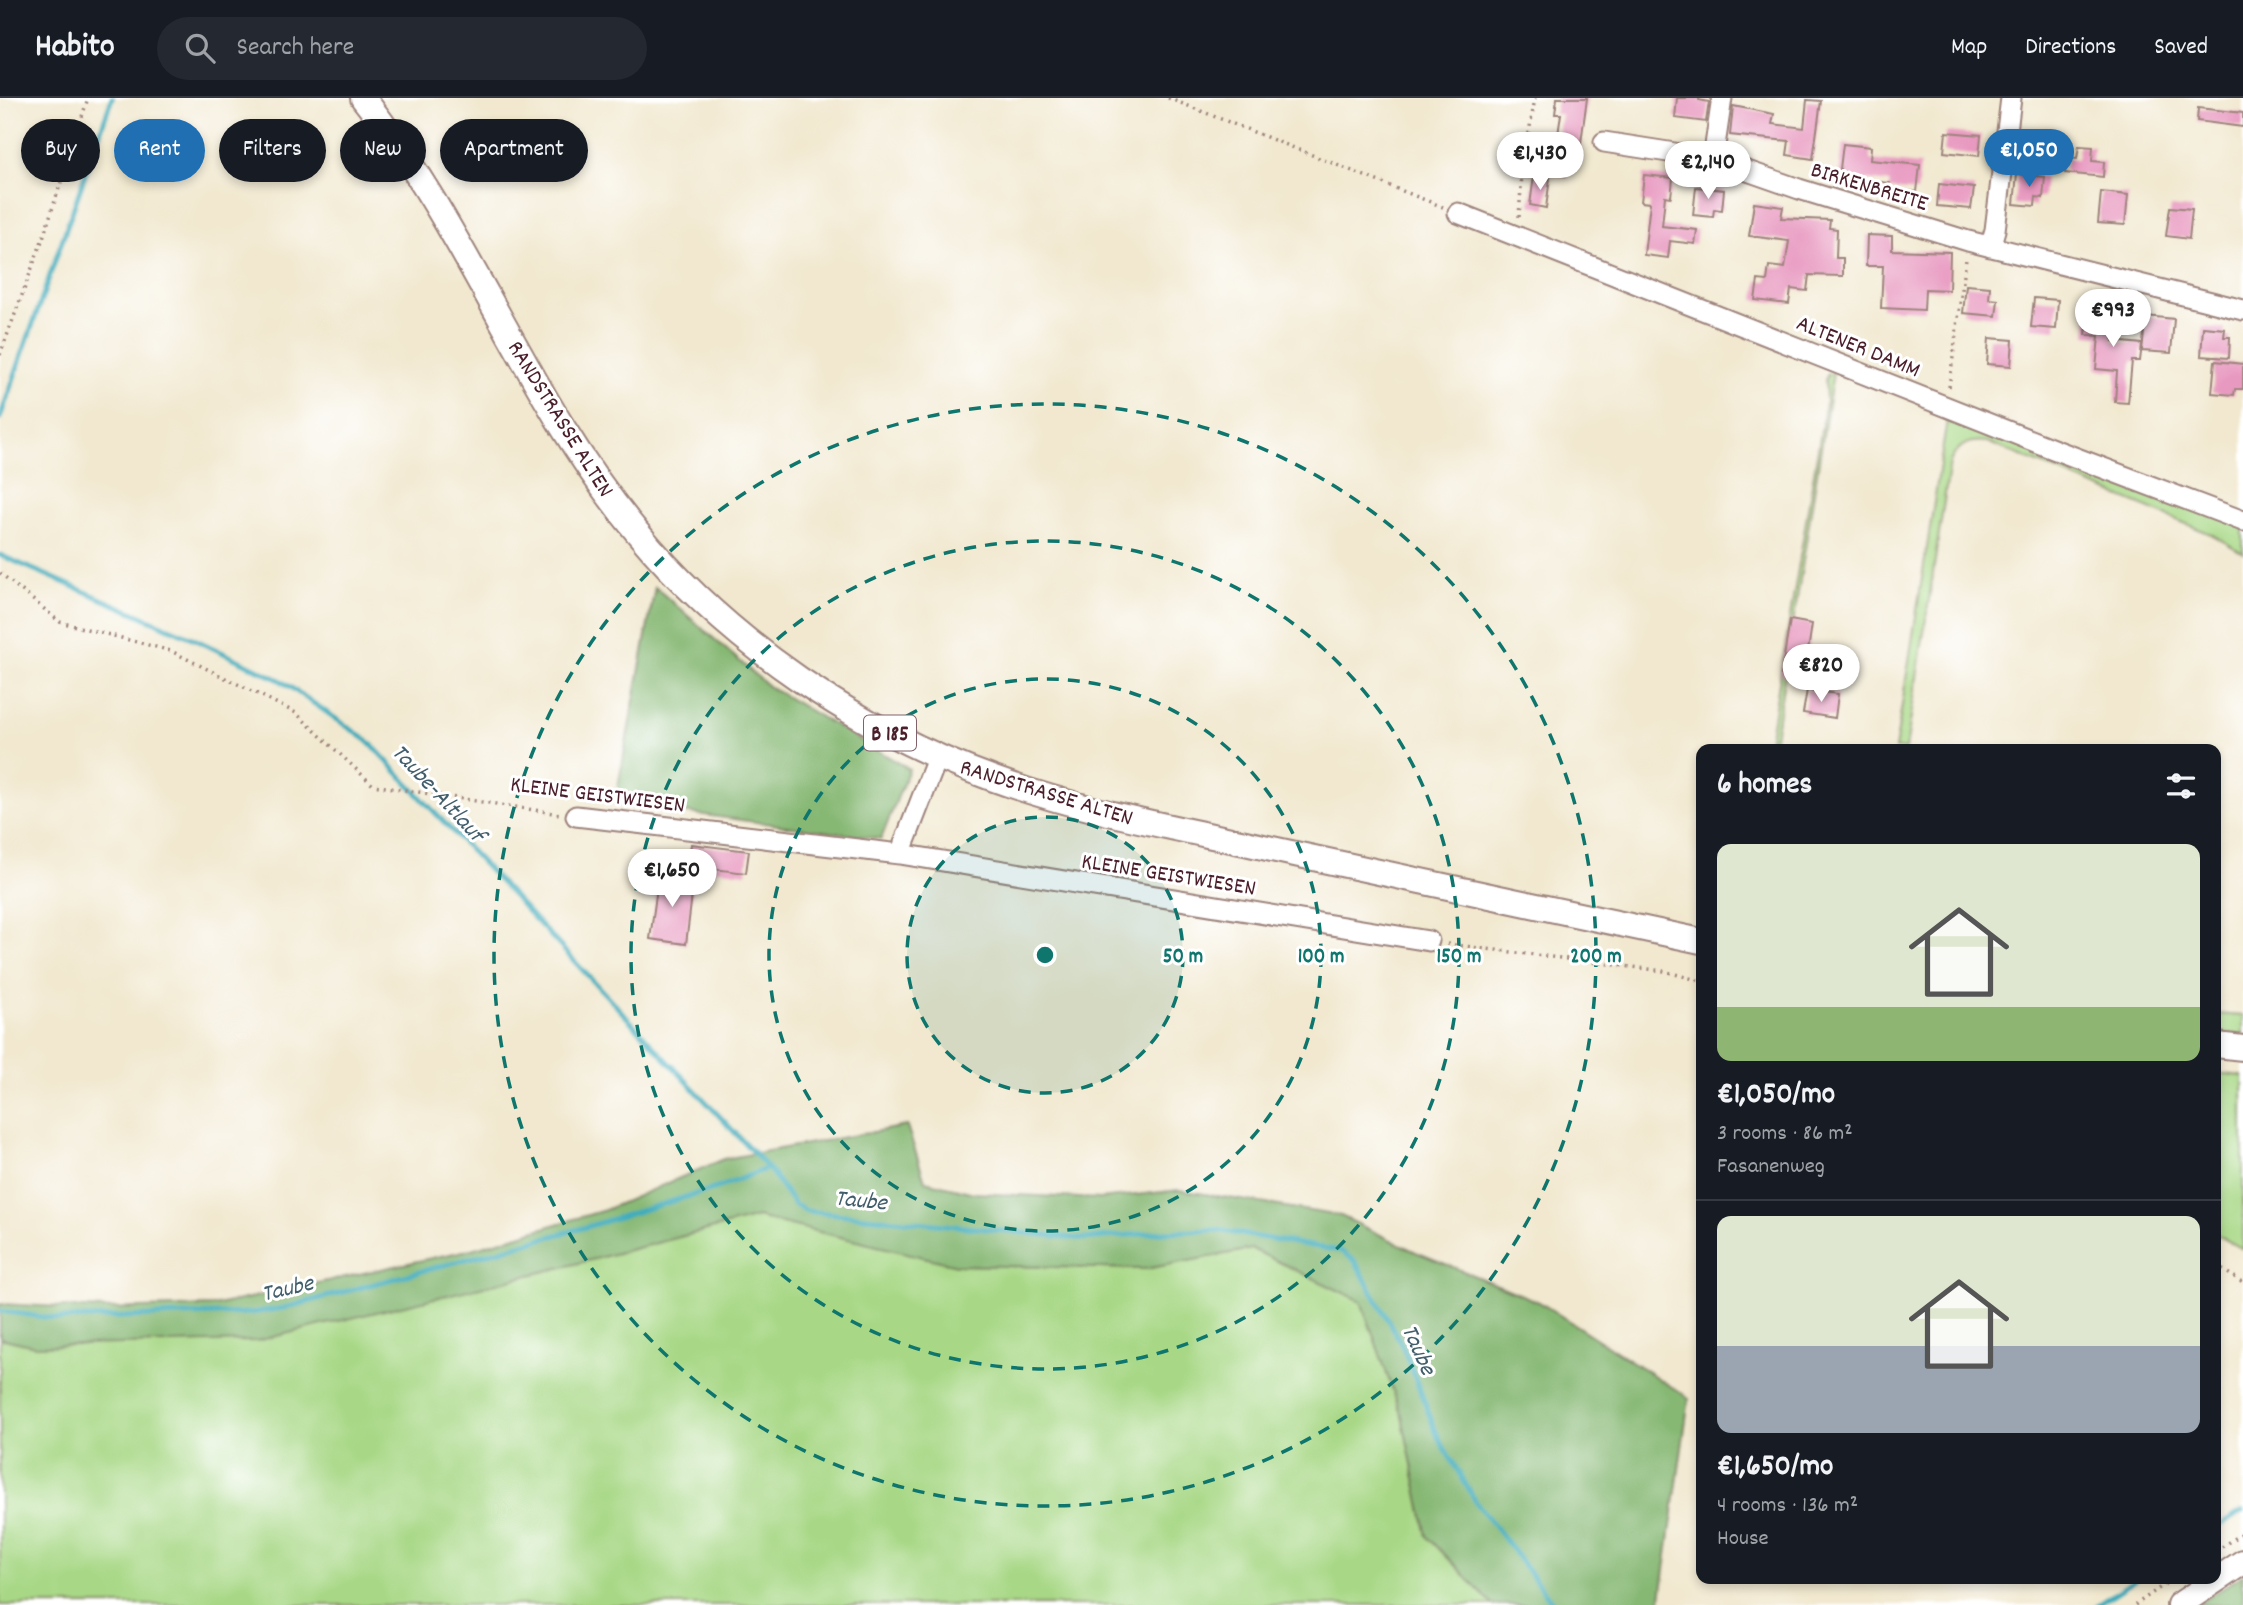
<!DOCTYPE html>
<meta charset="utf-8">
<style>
:root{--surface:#171b24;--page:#242831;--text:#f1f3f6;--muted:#9ea1a6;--line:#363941;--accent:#1f6fb2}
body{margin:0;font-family:Dekko,sans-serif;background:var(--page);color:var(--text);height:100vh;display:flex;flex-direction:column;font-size:26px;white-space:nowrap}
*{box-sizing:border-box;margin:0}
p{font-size:23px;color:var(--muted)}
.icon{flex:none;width:38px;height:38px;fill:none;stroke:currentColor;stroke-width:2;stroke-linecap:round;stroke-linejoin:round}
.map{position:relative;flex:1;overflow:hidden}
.side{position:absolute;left:1696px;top:646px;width:525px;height:840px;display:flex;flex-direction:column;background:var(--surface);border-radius:14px;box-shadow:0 4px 10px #0003}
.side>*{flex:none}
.hud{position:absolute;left:21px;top:21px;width:665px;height:63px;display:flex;gap:14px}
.price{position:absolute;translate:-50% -60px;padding:0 16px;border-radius:24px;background:#fff;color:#222;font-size:23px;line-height:46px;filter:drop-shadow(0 2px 4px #0008)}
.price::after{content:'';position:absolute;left:50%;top:42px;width:21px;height:16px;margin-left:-10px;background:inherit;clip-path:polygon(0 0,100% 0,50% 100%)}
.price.on{background:var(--accent);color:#fff}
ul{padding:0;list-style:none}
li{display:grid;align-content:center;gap:14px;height:371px;padding:0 21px}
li+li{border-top:2px solid var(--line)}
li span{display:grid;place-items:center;height:217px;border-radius:14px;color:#555}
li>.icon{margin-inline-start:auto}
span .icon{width:126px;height:126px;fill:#fffc;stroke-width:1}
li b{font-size:30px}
h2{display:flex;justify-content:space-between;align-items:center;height:84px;padding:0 21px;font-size:30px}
.chip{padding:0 24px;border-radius:32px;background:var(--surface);box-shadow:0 4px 10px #0003;font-size:24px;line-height:63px}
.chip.on{background:var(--accent);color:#fff}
header{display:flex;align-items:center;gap:42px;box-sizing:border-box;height:98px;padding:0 35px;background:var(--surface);border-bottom:2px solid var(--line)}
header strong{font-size:33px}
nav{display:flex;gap:38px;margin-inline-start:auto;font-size:24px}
.search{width:490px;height:63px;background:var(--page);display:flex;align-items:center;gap:18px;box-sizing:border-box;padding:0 24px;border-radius:38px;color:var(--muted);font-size:26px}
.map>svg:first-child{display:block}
.green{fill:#a8d886;stroke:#797c58;stroke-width:2}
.forest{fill:#86b873;stroke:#686c4f;stroke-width:2}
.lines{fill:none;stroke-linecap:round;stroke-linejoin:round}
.stream{stroke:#3baaba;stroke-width:5}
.building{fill:#e899c0}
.minor-casing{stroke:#9e847d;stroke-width:23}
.major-casing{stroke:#9e847d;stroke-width:28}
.path{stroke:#9e847d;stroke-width:3.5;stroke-dasharray:2 5;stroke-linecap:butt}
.minor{stroke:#fff;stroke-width:19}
.major{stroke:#fff;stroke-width:24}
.ring{fill:none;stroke:#0f766e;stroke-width:3.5;stroke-dasharray:12 9}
.labels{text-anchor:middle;stroke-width:6;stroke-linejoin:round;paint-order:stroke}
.shield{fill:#fff;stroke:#80626b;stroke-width:2}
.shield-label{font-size:21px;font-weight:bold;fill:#4a1f2b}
.street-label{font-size:23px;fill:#4a1f2b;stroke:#fff}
.water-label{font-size:24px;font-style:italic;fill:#435e6b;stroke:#fff}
.centre{fill:#0f766e;stroke:#fff;stroke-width:3.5}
.ring-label{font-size:21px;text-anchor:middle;font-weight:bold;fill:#0f766e;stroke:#fff;stroke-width:6;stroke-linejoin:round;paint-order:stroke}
</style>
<header>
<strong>Habito</strong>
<div class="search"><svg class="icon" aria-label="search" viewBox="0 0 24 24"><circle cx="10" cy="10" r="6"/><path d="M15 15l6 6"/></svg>Search here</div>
<nav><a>Map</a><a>Directions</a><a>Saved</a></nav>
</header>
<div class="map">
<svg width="2243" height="1507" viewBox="0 0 2243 1507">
<rect width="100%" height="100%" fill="#fff"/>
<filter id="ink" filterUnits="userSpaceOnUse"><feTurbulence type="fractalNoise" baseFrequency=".0143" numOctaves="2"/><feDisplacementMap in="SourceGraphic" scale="14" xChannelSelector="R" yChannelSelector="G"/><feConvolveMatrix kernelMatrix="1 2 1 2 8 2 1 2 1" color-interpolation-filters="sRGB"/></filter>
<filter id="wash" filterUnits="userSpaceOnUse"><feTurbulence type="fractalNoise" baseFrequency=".00686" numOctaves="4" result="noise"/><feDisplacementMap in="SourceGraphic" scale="28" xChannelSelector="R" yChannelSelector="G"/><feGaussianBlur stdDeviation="1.57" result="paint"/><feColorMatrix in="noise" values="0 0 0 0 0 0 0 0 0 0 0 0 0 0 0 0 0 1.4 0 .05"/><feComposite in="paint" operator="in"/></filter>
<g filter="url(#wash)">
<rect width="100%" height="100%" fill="#f1e8cf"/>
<path class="green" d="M1833,275L1773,651H1768L1826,303L1825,282L1828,276Z
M1948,316L2243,428V455L2211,436L1987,344C1968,342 1958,347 1950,364L1906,651H1895Z
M2216,916L2243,918V937L2216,934Z
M2216,975L2243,978V1151L2216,1136Z
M757,1119L957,1167L1145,1171L1252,1151L1361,1203L1402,1318L1427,1438L1493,1507H0V1240L35,1248L563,1169Z"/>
<path class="forest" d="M655,489L768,588L909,671L881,741L615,705Z
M907,1028L925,1083L974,1095L1100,1101L1180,1092L1341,1118L1416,1154L1539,1204L1689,1300L1660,1507H1493L1427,1438L1402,1318L1361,1203L1252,1151L1145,1171L957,1167L757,1119L563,1169L256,1243L35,1248L0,1240V1206L104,1211L213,1208L468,1152L605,1112L724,1061Z
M2243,1476V1507H2197Z"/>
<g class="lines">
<path class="stream" d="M0,320L112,0
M0,457L190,539L280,582L368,643L768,1070
M0,1213L58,1221L251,1215L284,1210L579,1131L720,1089L768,1070L795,1107L807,1113L1084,1141L1163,1134L1217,1132L1341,1153L1355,1163L1403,1249L1438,1339L1476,1404L1554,1507
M2216,1430L2243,1413
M2097,1507L2138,1480"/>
</g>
<g id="blocks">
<path class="building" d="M1557,0H1587L1578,67L1567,65L1565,78L1546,75L1550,43L1557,44L1561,16H1555Z
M1677,0H1699V2L1709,4L1706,24L1675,20Z
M1807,2L1821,3L1813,61L1787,57L1789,43L1730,37L1733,8L1774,16L1772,26L1804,30Z
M2198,10L2243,15V29L2197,23Z
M1946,34L1981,37L1979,58L1944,54Z
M1843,46L1871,49L1870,62L1920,67L1917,94L1889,91L1890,85L1839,79Z
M2079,48L2093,49L2092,63L2104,64L2103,79L2065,75L2067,60L2077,61Z
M2017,76L2045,79L2043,100L2036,99L2035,108L2014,106Z
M1644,77L1673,80L1671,99L1665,98L1662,128L1697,132L1695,146L1670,143L1668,160L1644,157L1650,105L1641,104Z
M1534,78L1550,80L1546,110L1530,107Z
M1939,86L1974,90L1971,111L1937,108Z
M1696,89L1724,92L1722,112L1714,111L1713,119L1693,117Z
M2101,94L2128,97L2125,127L2098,125Z
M1754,105L1783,109L1781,120L1830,122L1829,130L1837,131L1836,160H1843V178L1809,177L1807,193L1791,191L1789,206L1755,202L1758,182L1767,183L1769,168L1785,170L1789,143L1749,138Z
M2170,109L2192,111L2189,141L2166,138Z
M1867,137L1892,138V152L1950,154L1949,192L1925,191L1924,212L1881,210L1883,168H1866Z
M1966,187L1990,189L1989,201L1998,202L1996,218L1963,215Z
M2034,200L2058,202L2056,231L2031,229Z
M2089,207L2116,210L2113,243L2142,246L2140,263H2132L2128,305L2115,304L2117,273L2096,271L2099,238L2086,237Z
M2146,218L2174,221L2171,255L2142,253Z
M2203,229L2225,231L2224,239H2230L2229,260L2201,258Z
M1989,240L2013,242L2011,268L1987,266Z
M2215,263L2243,266V291H2235L2234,297L2212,295Z
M1790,522L1812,526L1804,580L1781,577Z
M1807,592L1838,596L1835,620L1803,615Z
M691,746L749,753L746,775L688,768Z
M659,775L694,780L686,846L650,841Z"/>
</g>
</g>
<g filter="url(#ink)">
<use href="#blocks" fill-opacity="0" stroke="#9e847d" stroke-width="2"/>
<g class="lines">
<g class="minor-casing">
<path id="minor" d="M1604,44L1713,61L1799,91L1968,143L2243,212
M1713,61L1722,0
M1458,115L2053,351L2243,423
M1990,149L1995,132L2011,0
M576,718L900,756L1429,843
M900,756L938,658"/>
</g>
<g class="major-casing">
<path id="major" d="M363,0C470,135 527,302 637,434C730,546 858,632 994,681C1084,714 1179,730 1272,751C1415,783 1558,812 1701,843
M2216,947L2243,950
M2179,1507L2243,1464"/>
</g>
<path class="path" d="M1168,0L1443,109
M1519,119L1522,75L1535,0
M0,257L43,140L88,0
M1949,289L1966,161
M0,475L60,524L171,553L296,615L373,687L560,716
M1447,846L1664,873L1701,883
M2216,1168L2243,1184
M2216,1453L2243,1434
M2135,1507L2174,1480"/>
<use href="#minor" class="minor"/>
<use href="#major" class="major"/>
</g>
</g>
<circle cx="1045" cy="857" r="138" fill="#0f766e" fill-opacity=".12"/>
<g class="ring">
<circle cx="1045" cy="857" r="138"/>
<circle cx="1045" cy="857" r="276"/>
<circle cx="1045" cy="857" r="414"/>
<circle cx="1045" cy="857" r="551"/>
</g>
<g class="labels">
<rect class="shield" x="864" y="617.5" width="52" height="35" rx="5"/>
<g class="shield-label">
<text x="890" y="642">B 185</text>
</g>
<g class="street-label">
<text transform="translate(1870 87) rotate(17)" y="8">BIRKENBREITE</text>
<text transform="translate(1859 247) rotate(22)" y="8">ALTENER DAMM</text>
<text transform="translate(562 320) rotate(58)" y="8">RANDSTRASSE ALTEN</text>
<text transform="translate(1047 693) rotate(17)" y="8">RANDSTRASSE ALTEN</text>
<text transform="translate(598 695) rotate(7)" y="8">KLEINE GEISTWIESEN</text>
<text transform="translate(1169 775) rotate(9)" y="8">KLEINE GEISTWIESEN</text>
</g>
<g class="water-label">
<text transform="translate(439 694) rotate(47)" y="8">Taube-Altlauf</text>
<text transform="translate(861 1101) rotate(6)" y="8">Taube</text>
<text transform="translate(287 1189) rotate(-13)" y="8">Taube</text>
<text transform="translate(1420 1251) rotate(66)" y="8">Taube</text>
</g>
</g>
<circle cx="1045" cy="857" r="10" class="centre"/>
<g class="ring-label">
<text x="1183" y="864">50 m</text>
<text x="1321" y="864">100 m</text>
<text x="1459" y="864">150 m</text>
<text x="1596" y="864">200 m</text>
</g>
</svg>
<b class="price on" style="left:2029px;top:91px">€1,050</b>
<b class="price" style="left:1540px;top:94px">€1,430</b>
<b class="price" style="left:1708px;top:103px">€2,140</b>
<b class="price" style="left:2113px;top:251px">€993</b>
<b class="price" style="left:1821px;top:606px">€820</b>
<b class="price" style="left:672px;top:811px">€1,650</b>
<div class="hud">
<a class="chip">Buy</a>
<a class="chip on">Rent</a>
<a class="chip">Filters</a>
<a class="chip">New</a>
<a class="chip">Apartment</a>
</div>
<section class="side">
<h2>6 homes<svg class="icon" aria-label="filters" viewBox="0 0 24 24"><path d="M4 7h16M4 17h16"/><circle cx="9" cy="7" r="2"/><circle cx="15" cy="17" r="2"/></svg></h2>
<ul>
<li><span style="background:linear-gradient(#dfe7d0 75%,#8fb573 0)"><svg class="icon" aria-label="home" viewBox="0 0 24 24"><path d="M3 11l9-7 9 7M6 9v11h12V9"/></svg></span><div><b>€1,050/mo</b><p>3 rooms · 86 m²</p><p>Fasanenweg</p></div></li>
<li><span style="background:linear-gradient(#dfe7d0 60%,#9aa5b1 0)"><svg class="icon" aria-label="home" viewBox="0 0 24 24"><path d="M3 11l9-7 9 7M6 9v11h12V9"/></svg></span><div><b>€1,650/mo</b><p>4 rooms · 136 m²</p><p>House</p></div></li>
</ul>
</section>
</div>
